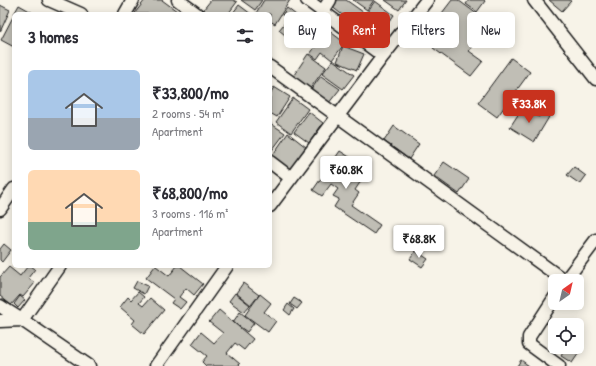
<!DOCTYPE html>
<meta charset="utf-8">
<style>
:root{--surface:#fff;--page:#f2f2f3;--text:#2b2b33;--muted:#7c7c81;--accent:#c8321e}
body{margin:0;font-family:"Patrick Hand",sans-serif;background:var(--page);color:var(--text);height:100vh;display:flex;flex-direction:column;font-size:15px;white-space:nowrap}
*{box-sizing:border-box;margin:0}
p{font-size:13px;color:var(--muted)}
.icon{flex:none;width:22px;height:22px;fill:none;stroke:currentColor;stroke-width:2;stroke-linecap:round;stroke-linejoin:round}
.map{position:relative;flex:1;overflow:hidden}
.details{position:absolute;left:12px;top:12px;width:260px;height:256px;display:flex;flex-direction:column;background:var(--surface);border-radius:6px;box-shadow:0 2px 10px #0003}
.details>*{flex:none}
.guide{position:absolute;left:284px;top:12px;width:252px;height:36px;display:flex;gap:8px}
.needle{width:26px;rotate:34deg}
.buttons{position:absolute;left:548px;top:274px;display:grid;gap:8px}
.buttons a{display:grid;place-items:center;width:36px;height:36px;border-radius:6px;background:var(--surface);box-shadow:0 2px 10px #0003;font-size:20px}
.price{position:absolute;translate:-50% -34px;padding:0 9px;border-radius:4px;background:#fff;color:#222;font-size:13px;line-height:26px;filter:drop-shadow(0 1px 2px #0008)}
.price::after{content:'';position:absolute;left:50%;top:24px;width:12px;height:9px;margin-left:-6px;background:inherit;clip-path:polygon(0 0,100% 0,50% 100%)}
.price.active{background:var(--accent);color:#fff}
ul{padding:0;list-style:none}
li{display:flex;align-items:center;gap:12px;height:100px;padding:0 16px}
li span{display:grid;place-items:center;flex:none;width:112px;height:80px;border-radius:6px;color:#555}
li>.icon{margin-inline-start:auto}
span .icon{width:48px;height:48px;fill:#fffc;stroke-width:1}
li b{font-size:17px}
h2{display:flex;justify-content:space-between;align-items:center;height:48px;padding:0 16px;font-size:17px}
.chip{padding:0 14px;border-radius:6px;background:var(--surface);box-shadow:0 2px 10px #0003;font-size:14px;line-height:36px}
.chip.active{background:var(--accent);color:#fff}
.map>svg:first-child{display:block}
.building{fill:#c0beb5;stroke:#1c1c1c}
.lines{fill:none;stroke-linecap:round;stroke-linejoin:round}
.minor-casing{stroke:#1c1c1c;stroke-width:15}
.minor{stroke:#f7f3e8;stroke-width:12}
</style>
<div class="map">
<svg width="596" height="366" viewBox="0 0 596 366">
<rect width="100%" height="100%" fill="#f7f3e8"/>
<filter id="ink" filterUnits="userSpaceOnUse"><feTurbulence type="fractalNoise" baseFrequency=".025" numOctaves="2"/><feDisplacementMap in="SourceGraphic" scale="8" xChannelSelector="R" yChannelSelector="G"/><feConvolveMatrix kernelMatrix="1 2 1 2 8 2 1 2 1" color-interpolation-filters="sRGB"/></filter>
<g filter="url(#ink)">
<path class="building" d="M145,0H162L181,14H137L135,13Z
M211,0H233L237,2L228,14H209L203,10Z
M241,0H262L255,10Z
M264,0H290L275,24L270,21V14H259L256,13Z
M336,0H346L363,12L354,24L331,6Z
M353,0H374L367,10Z
M385,0H406L399,10Z
M452,0H458L485,20L481,25L486,29L469,51L483,61L471,76L433,48L440,38L429,30Z
M469,0H484L485,1L477,12L466,4Z
M549,0H569L571,1L562,11Z
M375,1L394,15L376,40L357,26Z
M0,5L10,10L0,32Z
M19,5L35,14H14Z
M239,5L251,14H232Z
M287,8L305,22L291,40L279,30L288,19L282,15Z
M14,15V47L1,40Z
M328,30L345,43L332,60L322,52L317,59L310,54Z
M343,46L364,54L357,70L337,62Z
M308,54L326,67L309,90L292,78Z
M511,58L530,72L497,117L478,103Z
M333,60L354,75L343,89L322,74Z
M321,76L340,89L328,104L310,91Z
M274,87L290,97L277,117L270,113V94Z
M293,98L308,109L291,133L276,122Z
M523,107L539,117L541,112L549,117L534,142L510,127Z
M309,112L323,123L309,143L294,132Z
M270,123L285,133L270,153Z
M394,126L419,144L409,159L384,141Z
M288,133L306,147L290,169L272,156Z
M340,151L351,158L347,163L365,175L355,190L359,193L351,205L380,225L374,234L334,207L339,199L333,196L338,189L331,184L322,196L313,190Z
M444,162L469,179L459,194L434,176Z
M574,167L586,176L580,184L567,175Z
M4,244L11,250L2,262L0,260V249Z
M416,251L428,259L422,267L410,259Z
M28,266H31L35,269L28,278L35,283L23,297L20,295L11,305L0,296V277L9,267L20,276Z
M155,266H156L169,276L177,266H180L203,284L194,295L186,288L179,297L186,302L180,309L171,303L174,299L146,278Z
M137,281L148,286L144,294L133,288Z
M243,283L259,295L251,305L236,293Z
M138,292L144,297L139,303L143,306L150,298L164,310L144,334L132,324L135,320L120,307L128,297L131,300Z
M235,293L250,305L244,312L229,301Z
M260,294L271,303L264,312L276,321L268,332L245,315Z
M20,296L25,300L18,308L14,304Z
M294,298L302,303L297,309L290,304Z
M288,304L294,309L290,315L284,310Z
M219,310L253,339L244,350L235,343L227,353L240,364L238,366H206L202,362L207,356L192,344L201,332L214,343L223,333L209,322Z
M240,312L254,323L247,332L233,322Z
M566,347H577L581,350L572,363L561,356Z
M521,360L529,366H517Z"/>
<g class="lines">
<g class="minor-casing">
<path id="minor" d="M49,0L81,14
M178,0L197,14
M307,0L383,56L427,0
M534,0L596,79
M323,11L330,0
M125,14L133,0
M270,67L565,281
M270,162L291,178
M270,206L383,56
M0,209L14,189
M565,281L596,240
M555,297L529,337V344L559,366
M0,306L22,320L60,266
M0,321L22,320L89,366
M156,366L227,266"/>
</g>
<use href="#minor" class="minor"/>
</g>
</g>
</svg>
<div class="buttons">
<a><svg class="needle" viewBox="-14 -14 28 28"><path d="M0-13l5 13h-10z" fill="#e53935"/><path d="M0 13l5-13h-10z" fill="#7c7c81"/></svg></a>
<a><svg class="icon" aria-label="locate" viewBox="0 0 24 24"><circle cx="12" cy="12" r="6"/><path d="M12 2v4M12 18v4M2 12h4M18 12h4"/></svg></a>
</div>
<b class="price active" style="left:529px;top:124px">₹33.8K</b>
<b class="price" style="left:346px;top:190px">₹60.8K</b>
<b class="price" style="left:419px;top:259px">₹68.8K</b>
<div class="guide">
<a class="chip">Buy</a>
<a class="chip active">Rent</a>
<a class="chip">Filters</a>
<a class="chip">New</a>
</div>
<section class="details">
<h2>3 homes<svg class="icon" aria-label="filters" viewBox="0 0 24 24"><path d="M4 7h16M4 17h16"/><circle cx="9" cy="7" r="2"/><circle cx="15" cy="17" r="2"/></svg></h2>
<ul>
<li><span style="background:linear-gradient(#a9c7e8 60%,#9aa5b1 0)"><svg class="icon" aria-label="home" viewBox="0 0 24 24"><path d="M3 11l9-7 9 7M6 9v11h12V9"/></svg></span><div><b>₹33,800/mo</b><p>2 rooms · 54 m²</p><p>Apartment</p></div></li>
<li><span style="background:linear-gradient(#ffd9b3 65%,#7fa58c 0)"><svg class="icon" aria-label="home" viewBox="0 0 24 24"><path d="M3 11l9-7 9 7M6 9v11h12V9"/></svg></span><div><b>₹68,800/mo</b><p>3 rooms · 116 m²</p><p>Apartment</p></div></li>
</ul>
</section>
</div>
